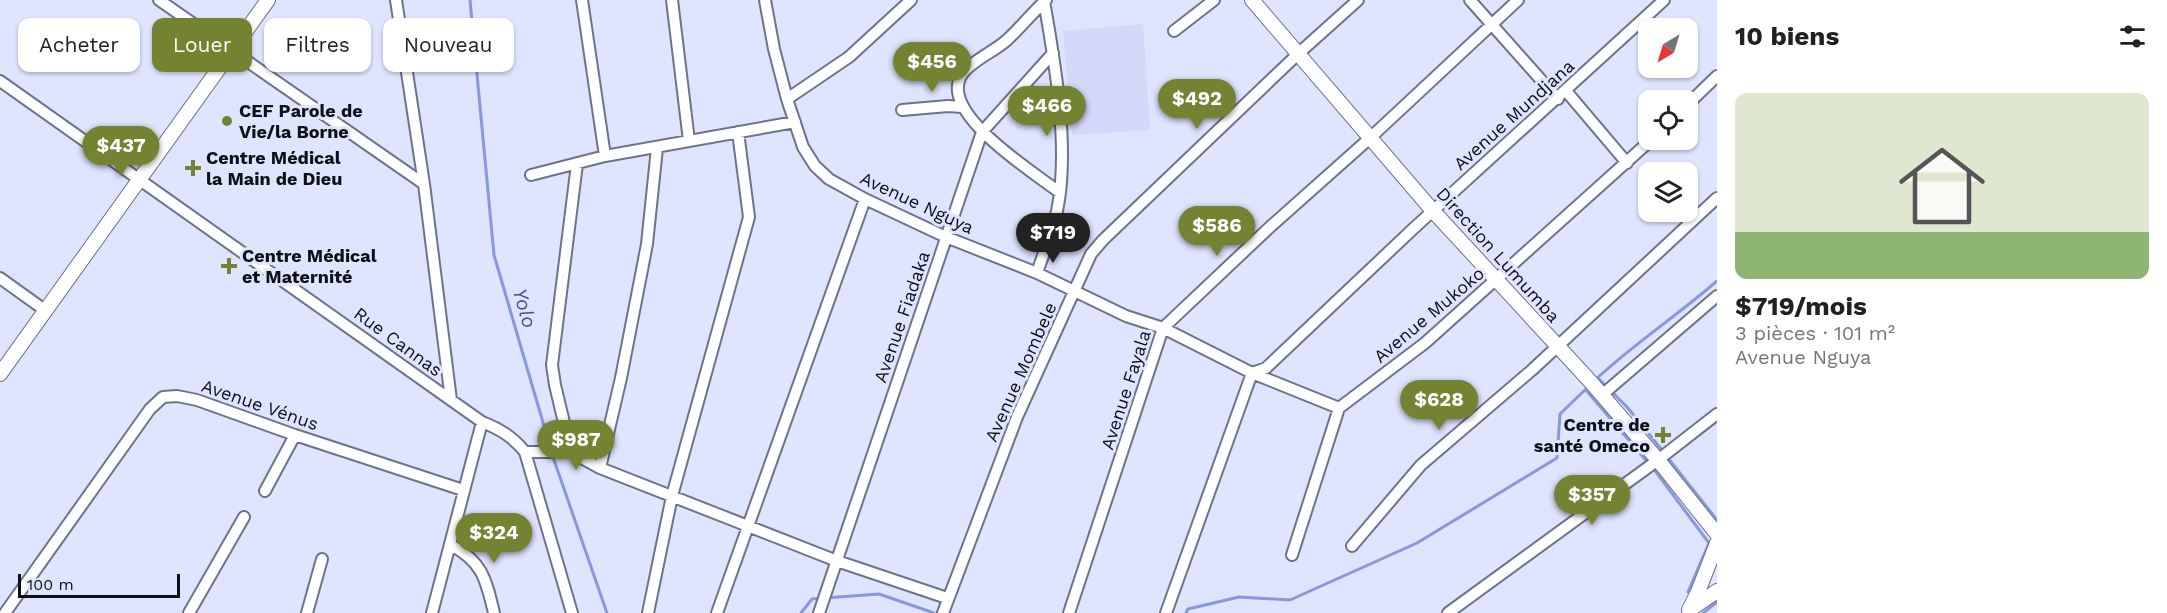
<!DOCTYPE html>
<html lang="fr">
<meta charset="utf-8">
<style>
:root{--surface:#fff;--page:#f6f6f6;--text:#202124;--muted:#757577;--line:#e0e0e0;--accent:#738332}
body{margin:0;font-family:"Work Sans",sans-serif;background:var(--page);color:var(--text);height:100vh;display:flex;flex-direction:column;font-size:22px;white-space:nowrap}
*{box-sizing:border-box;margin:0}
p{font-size:20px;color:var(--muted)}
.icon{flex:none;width:33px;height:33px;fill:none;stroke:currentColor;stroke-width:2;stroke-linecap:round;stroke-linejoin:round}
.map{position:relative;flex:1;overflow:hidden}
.panel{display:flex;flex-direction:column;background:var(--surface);width:450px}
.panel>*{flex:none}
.hud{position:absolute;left:18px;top:18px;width:570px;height:54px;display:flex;gap:12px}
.needle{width:39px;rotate:218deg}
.fabs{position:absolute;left:1638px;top:18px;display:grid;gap:12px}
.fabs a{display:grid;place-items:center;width:60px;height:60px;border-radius:12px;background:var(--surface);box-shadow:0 2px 4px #0004;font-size:30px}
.scale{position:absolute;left:18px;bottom:15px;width:162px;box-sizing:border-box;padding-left:6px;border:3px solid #0e1018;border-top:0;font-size:16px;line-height:21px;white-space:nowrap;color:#0e1018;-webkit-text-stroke:4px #dfe5ff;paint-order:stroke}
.price{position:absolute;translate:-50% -51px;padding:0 14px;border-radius:21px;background:var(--accent);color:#fff;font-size:20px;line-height:39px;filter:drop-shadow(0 2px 3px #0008)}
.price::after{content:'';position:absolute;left:50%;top:36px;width:18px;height:14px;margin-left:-9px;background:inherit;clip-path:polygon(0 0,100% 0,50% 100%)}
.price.selected{background:#222;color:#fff}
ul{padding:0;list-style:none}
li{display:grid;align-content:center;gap:12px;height:318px;padding:0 18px}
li+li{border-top:2px solid var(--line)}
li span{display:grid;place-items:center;height:186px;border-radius:12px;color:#555}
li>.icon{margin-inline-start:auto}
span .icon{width:108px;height:108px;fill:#fffc;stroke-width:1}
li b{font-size:26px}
h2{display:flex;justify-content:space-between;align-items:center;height:72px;padding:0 18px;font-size:26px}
.chip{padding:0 21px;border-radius:12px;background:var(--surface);box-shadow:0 2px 4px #0004;font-size:21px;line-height:54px}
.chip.selected{background:var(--accent);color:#fff}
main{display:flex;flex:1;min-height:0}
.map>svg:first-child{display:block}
.built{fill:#d2d9f9}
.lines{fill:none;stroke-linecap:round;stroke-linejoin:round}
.stream{stroke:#8997de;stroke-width:3}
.street-casing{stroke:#6e7389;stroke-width:14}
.secondary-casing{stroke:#6e7389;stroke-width:16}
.street{stroke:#fff;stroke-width:10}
.secondary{stroke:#fff;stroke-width:14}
.poi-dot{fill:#738332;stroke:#dfe5ff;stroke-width:2}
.labels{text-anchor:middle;stroke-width:6;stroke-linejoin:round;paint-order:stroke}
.poi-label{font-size:18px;font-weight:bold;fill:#0e1018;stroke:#dfe5ff;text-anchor:start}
.street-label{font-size:18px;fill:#0e1018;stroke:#dfe5ff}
.water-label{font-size:20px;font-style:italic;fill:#444da2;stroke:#dfe5ff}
</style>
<main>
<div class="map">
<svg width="1717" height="613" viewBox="0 0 1717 613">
<rect width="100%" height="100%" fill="#dfe5ff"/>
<path class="built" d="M1143,24L1150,130L1072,135L1063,31Z"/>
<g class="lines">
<path class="stream" d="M470,0L494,255L554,460L607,613
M1598,378L1627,407L1662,450
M1594,381C1632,345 1677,316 1717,281
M1586,390L1649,464
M1668,458L1717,520
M1653,468L1709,543L1688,592
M801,613L812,599L879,594L934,613
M1186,613L1188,609L1239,597L1290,600L1417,543L1557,458L1560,414L1589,386
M1703,613L1717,602"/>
<g class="street-casing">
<path id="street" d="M159,0L424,184
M396,0L424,184L451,400
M582,0L605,156
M672,0L689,141
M765,0L774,49L787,99L803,147L815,166L829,179L865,199L946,237L1037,273L1126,316L1163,328L1252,373L1339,408
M1046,0C1032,13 1021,27 1007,40C995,51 973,60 963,73C934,111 1035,173 1059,192
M1470,0L1558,99
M1174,31L1214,0
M0,81L482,422C500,429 513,437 525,452L572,613
M1566,91L1627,163
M787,99L849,57L911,0
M1688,104L1717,76
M902,110L948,106L962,107
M531,175L605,156L795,122
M1037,273C1044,252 1052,232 1057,211C1070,149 1055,63 1044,1
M0,278L46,311
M1602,395L1717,296
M525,452H571L600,468L837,561L947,598
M571,452L555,385L552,365L577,164
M600,468L621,378L647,244L657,148
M265,491L295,435
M451,545C483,562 486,580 494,613
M1352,546L1421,465L1532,370L1717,198
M1292,555L1339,408L1425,343L1651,140
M5,613L150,409L163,397L177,396L197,400L295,435L463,490
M189,613L244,517
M307,613L322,559
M432,613L482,422
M648,613L672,496L749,217L738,132
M717,613L865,199
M819,613L982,132L1053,53
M943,613L1017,417L1091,254L1103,240L1299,53L1358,0
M1069,613L1163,328L1270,227L1370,138L1518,0
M1166,613L1252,373L1266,368L1414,228L1664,0
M1448,613L1658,460L1717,414"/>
</g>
<g class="secondary-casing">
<path id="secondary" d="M1252,0L1433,211L1589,380L1658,460L1717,534
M0,374L268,0
M1692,608L1717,591
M1689,610L1698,592L1717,543"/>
</g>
<use href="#street" class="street"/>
<use href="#secondary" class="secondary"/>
</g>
<g class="poi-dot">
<circle cx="227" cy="121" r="6"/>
<path d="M190 159h6v6h6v6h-6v6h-6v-6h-6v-6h6z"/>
<path d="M226 257h6v6h6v6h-6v6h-6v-6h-6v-6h6z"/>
<path d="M1660 426h6v6h6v6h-6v6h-6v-6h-6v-6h6z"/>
</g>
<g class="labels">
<g class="poi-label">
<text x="239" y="117">CEF Parole de<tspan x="239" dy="21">Vie/la Borne</tspan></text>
<text x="206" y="164">Centre Médical<tspan x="206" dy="21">la Main de Dieu</tspan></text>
<text x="242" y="262">Centre Médical<tspan x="242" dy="21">et Maternité</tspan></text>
<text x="1650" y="431" text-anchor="end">Centre de<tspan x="1650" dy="21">santé Omeco</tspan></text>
</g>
<g class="street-label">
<text transform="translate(1514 115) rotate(-42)" y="6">Avenue Mundjana</text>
<text transform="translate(917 203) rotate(25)" y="6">Avenue Nguya</text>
<text transform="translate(1498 255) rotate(48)" y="6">Direction Lumumba</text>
<text transform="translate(1429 315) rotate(-40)" y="6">Avenue Mukoko</text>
<text transform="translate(902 317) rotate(-71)" y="6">Avenue Fiadaka</text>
<text transform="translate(398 342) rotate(36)" y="6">Rue Cannas</text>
<text transform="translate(1021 372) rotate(-66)" y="6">Avenue Mombele</text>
<text transform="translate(1126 390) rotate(-72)" y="6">Avenue Fayala</text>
<text transform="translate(260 405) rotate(19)" y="6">Avenue Vénus</text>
</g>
<g class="water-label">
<text transform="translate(525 308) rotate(74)" y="7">Yolo</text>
</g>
</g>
</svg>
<div class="fabs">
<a><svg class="needle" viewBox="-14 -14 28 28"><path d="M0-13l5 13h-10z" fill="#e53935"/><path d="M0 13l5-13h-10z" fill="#757577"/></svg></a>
<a><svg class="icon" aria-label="locate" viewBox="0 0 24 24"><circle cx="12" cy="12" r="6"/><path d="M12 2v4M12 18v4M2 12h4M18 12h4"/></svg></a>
<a><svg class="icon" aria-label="layers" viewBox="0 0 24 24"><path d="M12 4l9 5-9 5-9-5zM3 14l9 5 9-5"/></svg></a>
</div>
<div class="scale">100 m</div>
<b class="price" style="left:932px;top:93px">$456</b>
<b class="price" style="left:1197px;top:130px">$492</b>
<b class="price" style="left:1047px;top:137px">$466</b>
<b class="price" style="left:121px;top:177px">$437</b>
<b class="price" style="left:1217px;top:257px">$586</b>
<b class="price selected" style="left:1053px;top:264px">$719</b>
<b class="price" style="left:1439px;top:431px">$628</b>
<b class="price" style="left:576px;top:471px">$987</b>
<b class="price" style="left:1592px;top:526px">$357</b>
<b class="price" style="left:494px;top:564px">$324</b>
<div class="hud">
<a class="chip">Acheter</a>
<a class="chip selected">Louer</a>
<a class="chip">Filtres</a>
<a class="chip">Nouveau</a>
</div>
</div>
<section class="panel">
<h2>10 biens<svg class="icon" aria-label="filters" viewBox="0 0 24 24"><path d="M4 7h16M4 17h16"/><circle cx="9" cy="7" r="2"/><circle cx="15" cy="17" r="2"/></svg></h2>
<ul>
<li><span style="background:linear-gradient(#dfe7d0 75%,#8fb573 0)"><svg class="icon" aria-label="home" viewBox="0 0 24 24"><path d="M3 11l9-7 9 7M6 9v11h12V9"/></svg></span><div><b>$719/mois</b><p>3 pièces · 101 m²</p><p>Avenue Nguya</p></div></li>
</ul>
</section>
</main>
